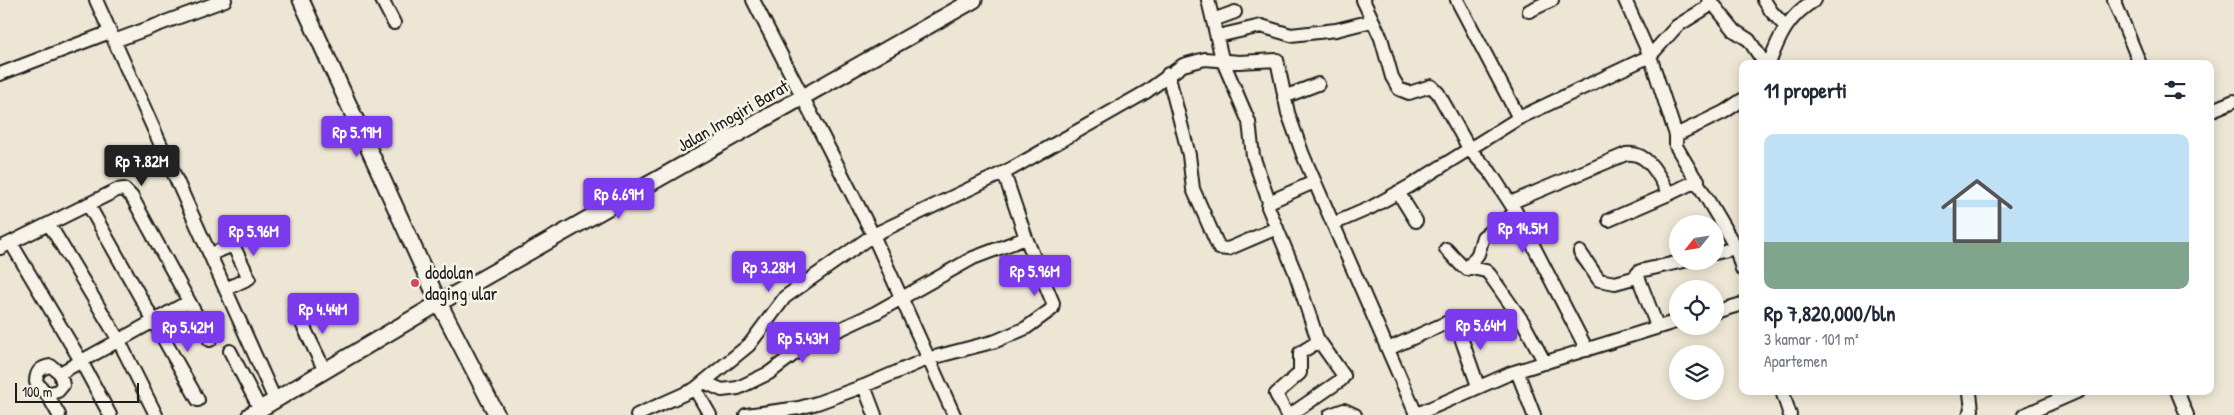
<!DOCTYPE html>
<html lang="id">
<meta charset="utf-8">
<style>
:root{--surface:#fff;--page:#f2f2f3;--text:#1f2937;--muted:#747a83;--accent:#7c3aed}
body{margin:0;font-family:"Patrick Hand",sans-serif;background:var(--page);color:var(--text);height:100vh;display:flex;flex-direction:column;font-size:19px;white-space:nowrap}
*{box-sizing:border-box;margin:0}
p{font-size:16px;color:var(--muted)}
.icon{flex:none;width:28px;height:28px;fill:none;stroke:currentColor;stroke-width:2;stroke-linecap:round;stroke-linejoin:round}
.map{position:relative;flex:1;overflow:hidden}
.drawer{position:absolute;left:1739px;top:60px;width:475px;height:335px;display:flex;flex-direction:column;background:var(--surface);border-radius:10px;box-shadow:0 2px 12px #0003}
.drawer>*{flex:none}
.needle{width:32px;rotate:240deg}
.controls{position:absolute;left:1669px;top:215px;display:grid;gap:10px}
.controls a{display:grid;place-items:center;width:55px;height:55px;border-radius:50%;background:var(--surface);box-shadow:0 2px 12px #0003;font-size:25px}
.scale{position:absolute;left:15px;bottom:12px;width:124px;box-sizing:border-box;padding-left:5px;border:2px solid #1c1c1c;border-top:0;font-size:14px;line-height:18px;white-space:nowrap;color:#1c1c1c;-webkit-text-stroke:4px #f7f3e8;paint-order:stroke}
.price{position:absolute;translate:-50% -42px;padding:0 11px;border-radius:5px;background:var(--accent);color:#fff;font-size:16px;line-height:32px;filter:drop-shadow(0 1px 2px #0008)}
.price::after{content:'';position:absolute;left:50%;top:30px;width:15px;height:11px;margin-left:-8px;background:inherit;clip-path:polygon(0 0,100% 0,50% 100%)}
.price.active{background:#222;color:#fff}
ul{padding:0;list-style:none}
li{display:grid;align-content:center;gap:10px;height:265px;padding:0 25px}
li span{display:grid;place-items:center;height:155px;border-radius:10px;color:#555}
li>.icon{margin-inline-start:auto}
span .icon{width:90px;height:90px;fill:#fffc;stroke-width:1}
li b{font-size:21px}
h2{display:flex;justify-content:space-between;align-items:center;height:60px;padding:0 25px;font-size:21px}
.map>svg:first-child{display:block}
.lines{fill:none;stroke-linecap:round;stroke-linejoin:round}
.stream{stroke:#5c8d92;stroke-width:2.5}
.minor-casing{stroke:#1c1c1c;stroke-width:16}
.major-casing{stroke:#1c1c1c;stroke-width:19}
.minor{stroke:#f7f3e8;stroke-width:12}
.major{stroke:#f7f3e8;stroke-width:15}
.poi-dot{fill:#d1495b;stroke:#f7f3e8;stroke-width:2}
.labels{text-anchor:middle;stroke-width:5;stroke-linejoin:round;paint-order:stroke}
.street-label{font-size:18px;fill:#1c1c1c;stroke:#f7f3e8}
.poi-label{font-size:18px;fill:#1c1c1c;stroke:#f7f3e8;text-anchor:start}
</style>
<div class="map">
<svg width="2234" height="415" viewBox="0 0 2234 415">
<rect width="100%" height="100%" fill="#eee6d4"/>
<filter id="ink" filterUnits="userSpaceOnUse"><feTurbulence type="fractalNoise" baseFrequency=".02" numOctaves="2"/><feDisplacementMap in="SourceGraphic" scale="10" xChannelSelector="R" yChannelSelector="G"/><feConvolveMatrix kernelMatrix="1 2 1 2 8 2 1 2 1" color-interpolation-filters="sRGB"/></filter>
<g filter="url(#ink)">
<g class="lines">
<path class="stream" d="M0,81L87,47"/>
<g class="minor-casing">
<path id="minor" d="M96,0L275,400
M382,0L394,23
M753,0L873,235L954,415
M1208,0L1222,59L1249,122L1253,156L1269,202
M1363,0L1381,38L1392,77L1399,89L1409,93L1431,86L1438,93L1470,150L1490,172L1516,212L1587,350
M1457,0L1519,118
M1625,0L1650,56L1676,135V146L1736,248L1742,269
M1710,0L1735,31L1749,40L1765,64
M1764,0L1771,11L1785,26
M2114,0L2140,64
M1529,11L1552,0
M1213,20L1235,12
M1218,36L1261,26L1291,35L1336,30L1372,21
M114,41L225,0
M1769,64C1779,36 1789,15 1815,0
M0,74L110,32
M1168,74L1189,155L1193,189L1219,248L1228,249L1277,228
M1284,97L1318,84
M2210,111L2234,101
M1676,135L1724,112L1742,100
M1398,192L1416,221
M1510,203L1626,154C1648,151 1659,176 1669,194L1698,180
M88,204L198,400
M1609,220L1669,194
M49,224L118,339L156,415
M1333,224L1370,208L1410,186L1519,118L1650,56L1677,26L1706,8L1709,0
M11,243L81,361L110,415
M0,248L117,190L124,189L132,197L210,340
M1446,249L1462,266L1486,271L1490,275L1523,322L1545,363
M1580,252L1599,280L1615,283L1637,277
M1715,253L1736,248
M211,254L233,245L249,278L226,289
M1467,269L1478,254L1483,237L1516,212
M296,311L325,371
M1715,312L1742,304
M1657,326L1637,274L1640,271L1684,261
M1388,349L1448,322H1454L1457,326L1478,386
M230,351L260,409
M1517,371L1534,415
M60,373L188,302
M704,382L722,390L738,388L769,373L806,345L875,313L973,258L1026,238
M864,386L875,415
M695,389L710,415
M1782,391L1790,415
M2177,391L2187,415
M47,394L58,391L63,385L60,373L51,366C41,367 36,372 36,382L47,394L59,415
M637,415L695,389L749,345L785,297L873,235L1011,169L1146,92L1183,65L1205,59L1239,62L1277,60L1288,113L1303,155L1416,414
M746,415L799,408L817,403L864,386L927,359L996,341L1026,328L1052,309L1053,303L1026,238L1004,173
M1287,415L1276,394L1300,373V353L1319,341
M1290,415L1341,380L1344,376L1317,338L1295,272L1268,207L1269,202L1314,182
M1330,415L1344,410L1355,415
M1415,415L1511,373L1678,321
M1969,415L1972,410L1970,393
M2024,415L2079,391"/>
</g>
<g class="major-casing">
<path id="major" d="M301,0L439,303L497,415
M250,415L439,303L974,0"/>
</g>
<use href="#minor" class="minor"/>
<use href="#major" class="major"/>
</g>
</g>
<circle class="poi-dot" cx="415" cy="283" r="5"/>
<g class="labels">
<g class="street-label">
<text transform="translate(733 116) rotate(-30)" y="6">Jalan Imogiri Barat</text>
</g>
<g class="poi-label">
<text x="425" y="279">dodolan<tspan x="425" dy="21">daging ular</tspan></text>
</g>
</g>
</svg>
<div class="controls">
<a><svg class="needle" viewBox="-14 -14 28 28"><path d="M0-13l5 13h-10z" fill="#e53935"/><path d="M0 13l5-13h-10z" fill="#747a83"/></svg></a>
<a><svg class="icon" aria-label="locate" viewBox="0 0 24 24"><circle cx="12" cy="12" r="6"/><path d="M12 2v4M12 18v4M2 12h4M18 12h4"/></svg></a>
<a><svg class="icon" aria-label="layers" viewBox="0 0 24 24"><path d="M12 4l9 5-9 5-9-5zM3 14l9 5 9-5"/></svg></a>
</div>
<div class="scale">100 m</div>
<b class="price" style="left:357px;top:158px">Rp 5.19M</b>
<b class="price active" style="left:142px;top:187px">Rp 7.82M</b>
<b class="price" style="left:619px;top:220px">Rp 6.69M</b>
<b class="price" style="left:1523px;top:254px">Rp 14.5M</b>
<b class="price" style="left:254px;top:257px">Rp 5.96M</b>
<b class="price" style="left:769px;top:293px">Rp 3.28M</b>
<b class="price" style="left:1035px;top:297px">Rp 5.96M</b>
<b class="price" style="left:323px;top:335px">Rp 4.44M</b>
<b class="price" style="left:1481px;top:351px">Rp 5.64M</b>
<b class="price" style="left:188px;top:353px">Rp 5.42M</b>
<b class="price" style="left:803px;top:364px">Rp 5.43M</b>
<section class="drawer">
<h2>11 properti<svg class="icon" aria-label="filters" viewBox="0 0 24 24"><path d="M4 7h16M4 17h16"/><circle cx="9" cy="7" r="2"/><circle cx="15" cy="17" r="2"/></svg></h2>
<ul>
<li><span style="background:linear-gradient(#bfe0f5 70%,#7fa58c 0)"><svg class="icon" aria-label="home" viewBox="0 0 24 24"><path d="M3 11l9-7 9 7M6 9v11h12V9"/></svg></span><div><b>Rp 7,820,000/bln</b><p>3 kamar · 101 m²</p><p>Apartemen</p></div></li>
</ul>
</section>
</div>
